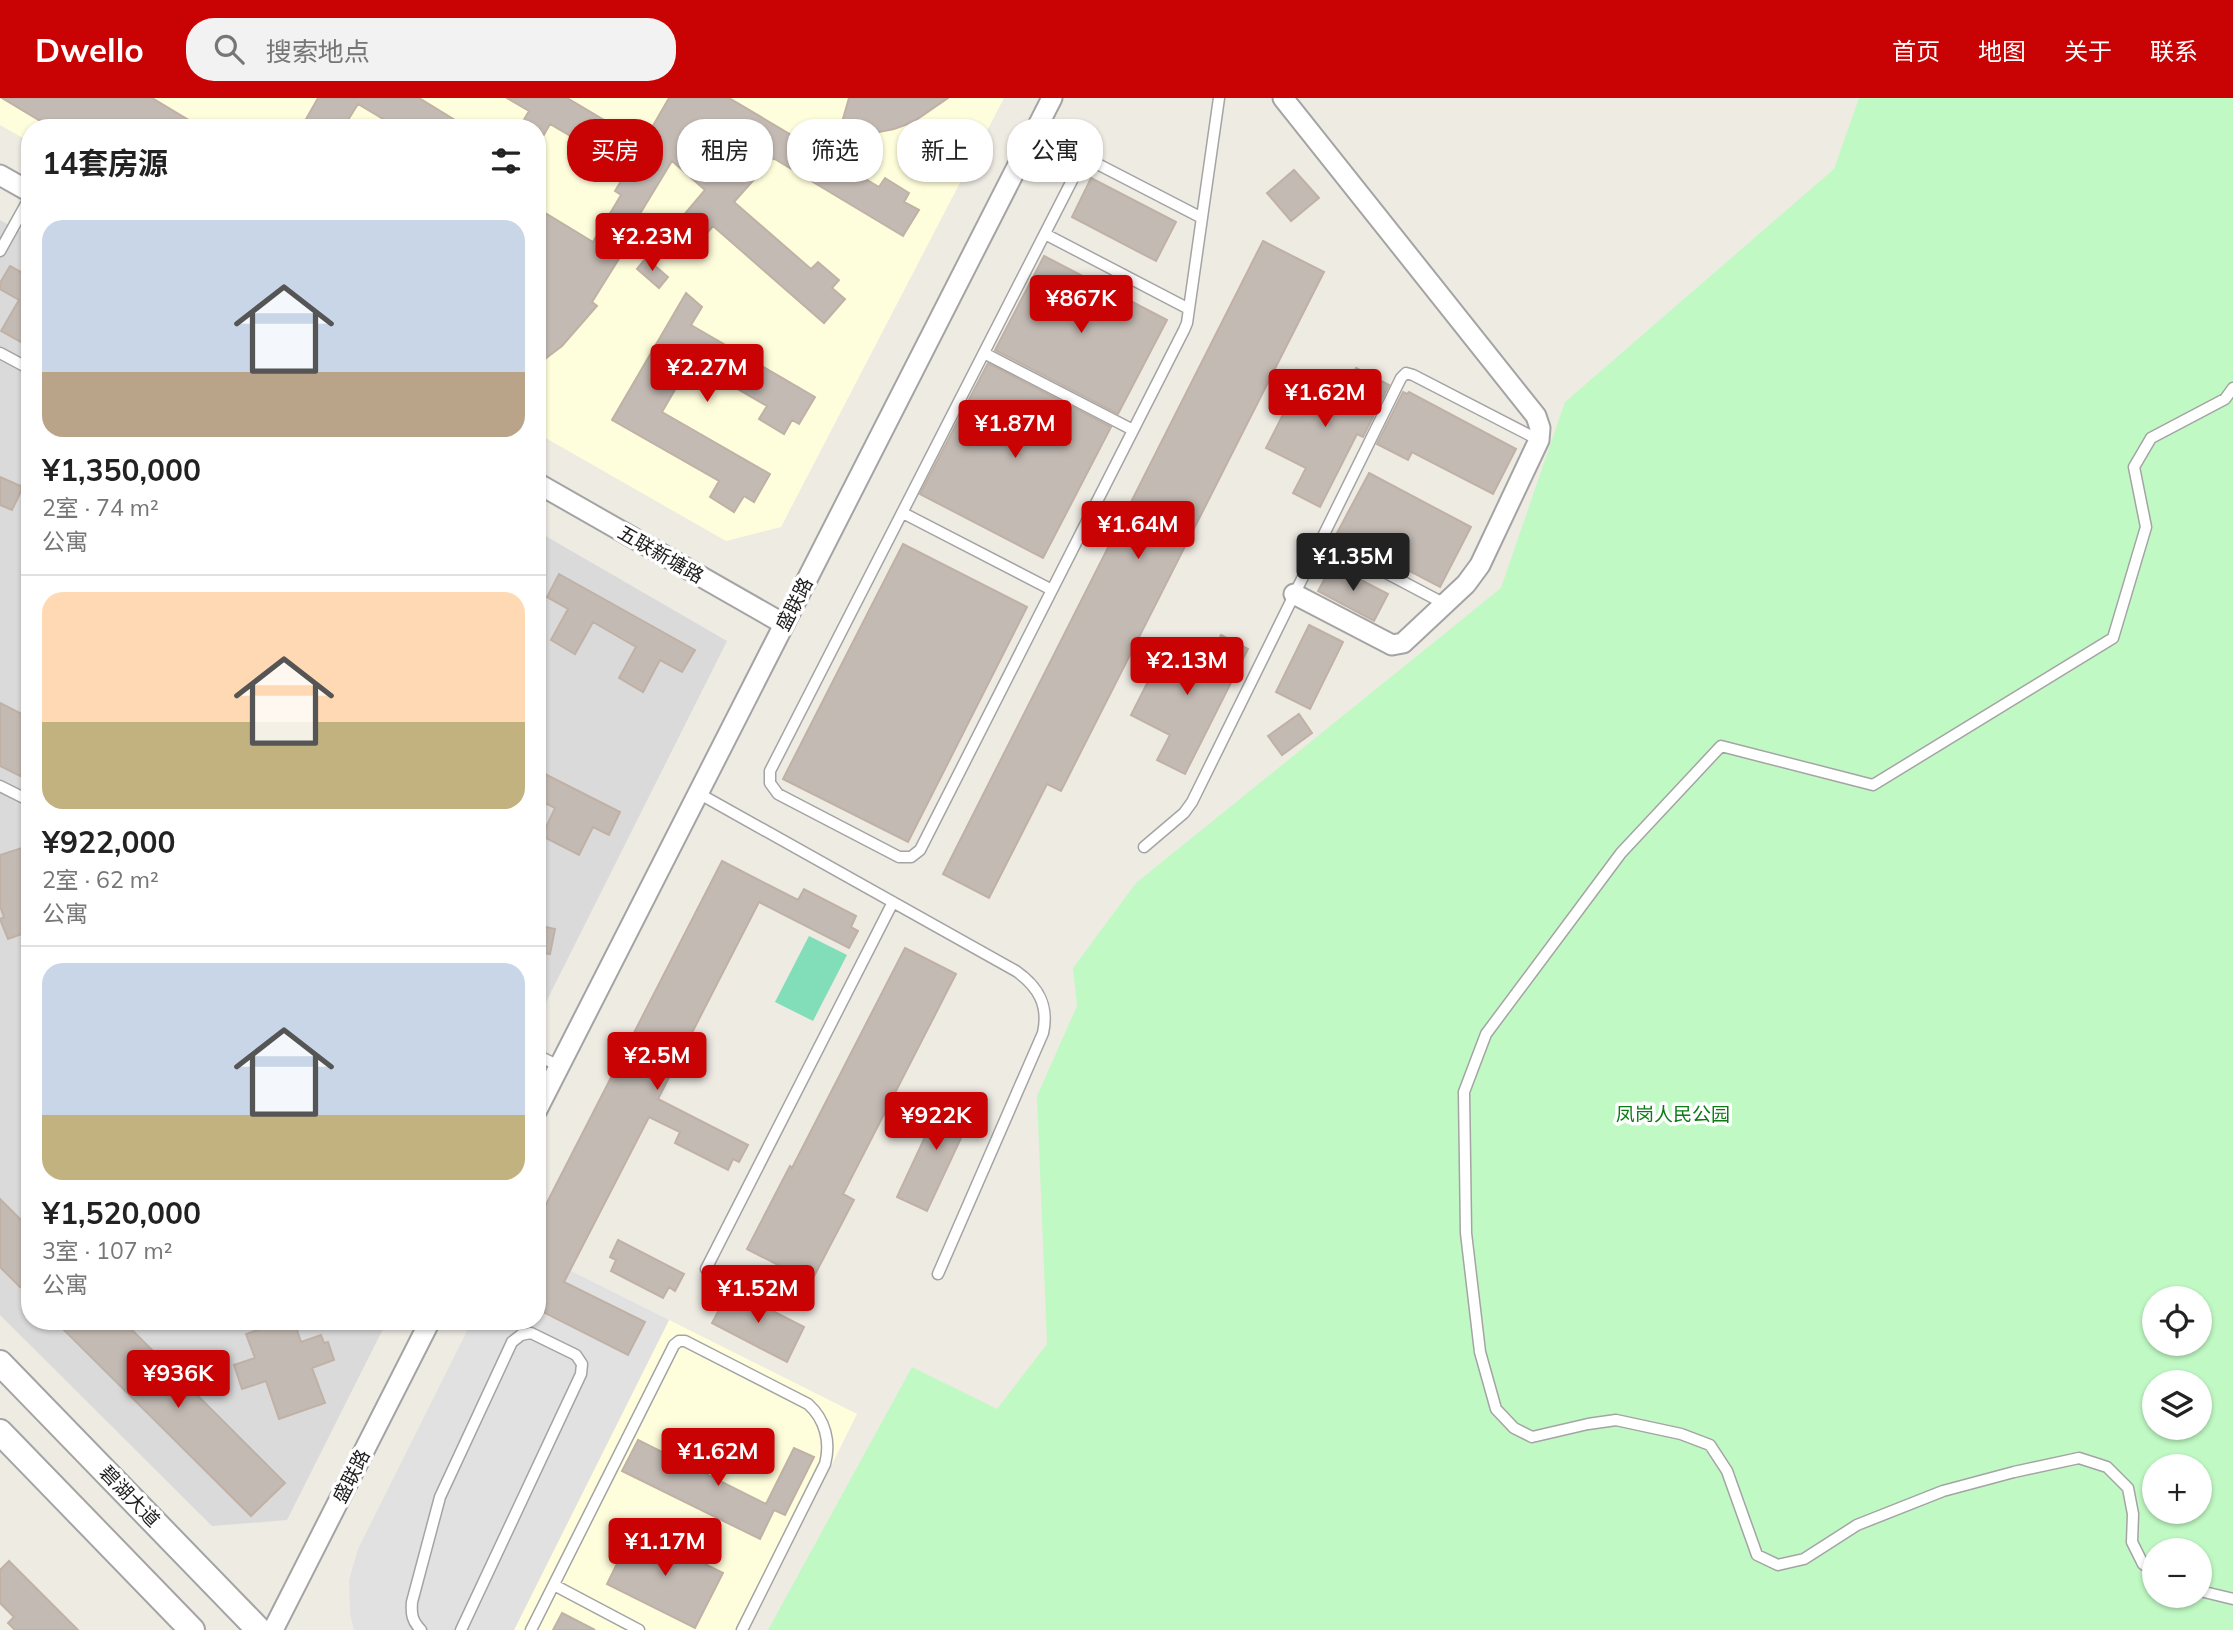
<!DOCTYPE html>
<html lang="zh">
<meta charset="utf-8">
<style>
:root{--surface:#fff;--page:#f2f2f2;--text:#222;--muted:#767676;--line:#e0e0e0;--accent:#c90204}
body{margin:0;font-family:Mulish,"Noto Sans SC",sans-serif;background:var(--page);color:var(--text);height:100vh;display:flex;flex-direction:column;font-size:26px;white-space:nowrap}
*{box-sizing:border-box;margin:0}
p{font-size:23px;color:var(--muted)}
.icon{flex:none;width:38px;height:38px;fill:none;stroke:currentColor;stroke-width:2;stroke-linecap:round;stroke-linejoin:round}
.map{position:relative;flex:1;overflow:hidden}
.sheet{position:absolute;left:21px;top:21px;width:525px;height:1211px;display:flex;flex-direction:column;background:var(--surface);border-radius:28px;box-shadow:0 2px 5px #0004}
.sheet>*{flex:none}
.banner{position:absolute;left:567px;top:21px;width:665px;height:63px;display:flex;gap:14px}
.fabs{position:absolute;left:2142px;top:1188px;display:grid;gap:14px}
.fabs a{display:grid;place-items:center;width:70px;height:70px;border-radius:50%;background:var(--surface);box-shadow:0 2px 5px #0004;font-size:35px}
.price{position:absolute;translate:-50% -60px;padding:0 16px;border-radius:7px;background:var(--accent);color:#fff;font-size:23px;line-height:46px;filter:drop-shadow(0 2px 4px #0008)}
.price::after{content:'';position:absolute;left:50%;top:42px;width:21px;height:16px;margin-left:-10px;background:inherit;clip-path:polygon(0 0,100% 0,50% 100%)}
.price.selected{background:#222;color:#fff}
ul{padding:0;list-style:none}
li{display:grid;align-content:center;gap:14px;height:371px;padding:0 21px}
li+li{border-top:2px solid var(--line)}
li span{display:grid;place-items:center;height:217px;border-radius:21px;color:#555}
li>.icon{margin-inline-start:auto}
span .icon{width:126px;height:126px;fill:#fffc;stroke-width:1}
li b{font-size:30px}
h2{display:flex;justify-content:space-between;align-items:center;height:84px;padding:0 21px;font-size:30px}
.pill{padding:0 24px;border-radius:28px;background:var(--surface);box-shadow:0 2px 5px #0004;font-size:24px;line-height:63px}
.pill.selected{background:var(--accent);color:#fff}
header{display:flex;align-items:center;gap:42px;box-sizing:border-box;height:98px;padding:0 35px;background:var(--accent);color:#fff}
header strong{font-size:33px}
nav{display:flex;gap:38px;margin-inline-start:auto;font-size:24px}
.search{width:490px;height:63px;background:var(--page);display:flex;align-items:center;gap:18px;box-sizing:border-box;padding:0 24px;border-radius:28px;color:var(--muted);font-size:26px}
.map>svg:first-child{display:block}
.residential{fill:#dbdada}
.education{fill:#fffedc}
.park{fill:#c0f9c4;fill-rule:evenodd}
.pitch{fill:#82ddb9}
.parking{fill:#e1e1e1}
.building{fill:#c3bab3;stroke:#c0b1a6;stroke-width:2}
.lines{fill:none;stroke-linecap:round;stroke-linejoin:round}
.service-casing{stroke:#a4a4a4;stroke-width:13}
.minor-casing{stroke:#a4a4a4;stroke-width:23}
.tertiary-casing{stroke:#a4a4a4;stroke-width:28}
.service{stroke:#fff;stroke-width:10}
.minor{stroke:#fff;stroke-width:19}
.tertiary{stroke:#fff;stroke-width:24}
.labels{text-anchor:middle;stroke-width:7;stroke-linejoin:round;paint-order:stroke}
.street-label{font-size:19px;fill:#1d1d1d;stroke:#fff}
.park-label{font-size:19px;fill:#0c7a15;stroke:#fff}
</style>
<header>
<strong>Dwello</strong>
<div class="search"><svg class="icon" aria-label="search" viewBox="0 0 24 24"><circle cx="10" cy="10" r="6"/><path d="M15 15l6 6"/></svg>搜索地点</div>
<nav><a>首页</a><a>地图</a><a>关于</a><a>联系</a></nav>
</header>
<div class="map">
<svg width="2233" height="1532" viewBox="0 0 2233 1532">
<rect width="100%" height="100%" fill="#eeebe3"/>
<path class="residential" d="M0,122L30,139V1223H387L287,1422L212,1428L0,1217Z
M537,433L727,543L537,922Z"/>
<path class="education" d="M0,0H1004L781,429L726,443L537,335V30H30V44L0,27Z
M669,1222L857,1316L749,1532H514Z"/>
<path class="park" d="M1859,0H2233V1532H768L912,1269L997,1311L1047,1246L1037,998L1077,908L1073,870L1136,785L1501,490L1565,304L1834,71ZM2154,1200H2200V1246H2154ZM2154,1284H2200V1330H2154ZM2154,1368H2200V1414H2154ZM2154,1452H2200V1498H2154Z"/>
<path class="pitch" d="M809,838L847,857L813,923L775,904Z"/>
<path class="parking" d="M537,1156L669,1222L514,1532H354L350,1516L349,1482L358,1451L472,1223H537Z"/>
<path class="building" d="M2,0H152L202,30H52Z
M318,0H419L468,30H385L388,24L358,6L343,30H301Z
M507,0H567L643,45L669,0H729L879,89L885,80L909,95L904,104L919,112L903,138L773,60L734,104L811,171L818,164L839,182L832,190L845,201L824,225L713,128L689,156L667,137L705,92L672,63L635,124L640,127L592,204L597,208L562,248L537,267V110L593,144L621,97L615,93L628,72L550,26L537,49V30H519L529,13Z
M849,0H948L913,24L894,31L874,35L854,34L840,31Z
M1294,72L1319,100L1291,123L1267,95Z
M1091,80L1176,124L1156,163L1072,119Z
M1263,143L1324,174L1061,693L1047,686L989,800L943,776Z
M1044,158L1167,222L1118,316L995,252Z
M646,160L668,179L659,190L637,171Z
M10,168L30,179V249L1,233L19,202L0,191V185Z
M686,195L702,209L691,227L815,299L799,326L792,322L784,336L759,321L767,308L691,264L662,314L770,376L754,404L744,398L734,414L710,399L719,383L612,322Z
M988,265L1111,329L1043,460L920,396Z
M1356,270L1389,287L1363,339L1357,336L1320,409L1293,395L1306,370L1266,350L1304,275L1343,295Z
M1403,294L1407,296L1409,294L1516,351L1493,396L1412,354L1408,362L1377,346Z
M1369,375L1471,429L1440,489L1337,435Z
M0,379L23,389L12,412L0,407Z
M903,446L1027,509L908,744L783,681Z
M1332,467L1388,496L1374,523L1318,493Z
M559,476L695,552L682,574L660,562L643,594L619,580L636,549L593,524L575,556L551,542L568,511L547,499Z
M1309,527L1343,544L1310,611L1276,594Z
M1221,537L1248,551L1185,676L1157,662L1170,637L1131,617L1169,542L1208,562Z
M0,605L30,620V658L20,678L0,668Z
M1299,616L1312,635L1282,657L1268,638Z
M537,672L620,714L609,737L593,729L579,757L542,738L555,710L537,701Z
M22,750L30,774V833L8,841L0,821L4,819L0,808V757Z
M722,763L798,802L804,791L856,818L851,829L858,833L849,850L759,804L658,1001L748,1047L739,1064L733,1061L728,1072L675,1045L680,1034L649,1019L564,1184L645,1224L628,1257L537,1211V1124Z
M537,827L555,831L550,856L537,854Z
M905,850L956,876L843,1096L854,1102L811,1184L747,1151L790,1068L792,1070Z
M945,996L975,1010L927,1113L897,1099Z
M0,1101L30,1131V1179L20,1189L0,1169Z
M618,1142L684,1176L675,1193L669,1189L663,1200L611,1173L616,1162L610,1159Z
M730,1191L804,1229L787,1264L712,1225Z
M55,1223H123L285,1385L251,1418Z
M283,1223H294L301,1244L321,1237L324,1245L328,1244L334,1262L312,1270L325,1305L279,1321L266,1283L242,1291L234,1267L255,1260L246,1236Z
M638,1342L766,1406L794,1350L814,1359L785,1417L774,1412L760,1441L622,1373Z
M634,1431L723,1475L695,1530L607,1486Z
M9,1463L78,1532H15L8,1525L14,1519L0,1505V1472Z
M562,1515L595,1532H553Z"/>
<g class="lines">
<g class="service-casing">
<path id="service" d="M1202,120L1084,59L770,673V685L778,696L899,759H911L920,752L1184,232L1187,225L1219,0
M1045,136L1189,211
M0,153L30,99
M0,255L30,271
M984,255L1133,332
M903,415L1052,492
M1322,441L1445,506
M0,688L30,703
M698,695L1016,873C1039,889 1049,908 1043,935L938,1176
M1144,749L1184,715L1192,704L1401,280L1406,275L1413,277L1539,342
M537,957L559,968
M706,1171L893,804
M2154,1474L2143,1466L2132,1444L2133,1416L2128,1390L2107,1369L2079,1360L2014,1374L1943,1393L1857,1427L1804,1461L1778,1467L1757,1457L1727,1373L1710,1347L1681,1336L1616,1322L1588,1326L1532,1339L1514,1330L1496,1311L1480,1254L1466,1135L1464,994L1486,936L1621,755L1721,648L1873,687L2113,540L2146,429L2134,369L2151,340L2225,301L2233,290
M554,1487L639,1532
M2200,1493L2233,1501
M421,1532C412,1523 411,1516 412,1504L440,1399L512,1244L521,1237L531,1235L576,1257L582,1266L581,1276L461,1532
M531,1532L674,1247L679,1243H685L808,1306C825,1321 831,1344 825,1366L742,1532"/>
</g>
<g class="minor-casing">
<path id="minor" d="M1283,0L1536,318L1540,330L1539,342L1480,467L1466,486L1403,545L1392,547L1294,496
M0,77L30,94
M537,385L784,526
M537,1012L1052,0
M273,1532L430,1223"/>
</g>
<g class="tertiary-casing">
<path id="tertiary" d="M0,1265L259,1532
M0,1334L192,1532"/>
</g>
<use href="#service" class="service"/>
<use href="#minor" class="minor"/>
<use href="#tertiary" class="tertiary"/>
</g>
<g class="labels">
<g class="street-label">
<text transform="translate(661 456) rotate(30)" y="7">五联新塘路</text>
<text transform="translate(794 506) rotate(-63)" y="7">盛联路</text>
<text transform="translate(351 1378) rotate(-63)" y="7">盛联路</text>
<text transform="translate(130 1398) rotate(46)" y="7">碧湖大道</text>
</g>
<g class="park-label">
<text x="1673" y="1023">凤岗人民公园</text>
</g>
</g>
</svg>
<div class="fabs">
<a><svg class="icon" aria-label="locate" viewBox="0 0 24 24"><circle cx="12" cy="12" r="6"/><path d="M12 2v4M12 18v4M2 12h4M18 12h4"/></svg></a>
<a><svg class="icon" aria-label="layers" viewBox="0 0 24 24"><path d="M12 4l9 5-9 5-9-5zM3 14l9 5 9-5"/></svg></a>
<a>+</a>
<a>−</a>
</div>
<b class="price" style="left:652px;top:175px">¥2.23M</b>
<b class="price" style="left:1081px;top:237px">¥867K</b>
<b class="price" style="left:707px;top:306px">¥2.27M</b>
<b class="price" style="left:1325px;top:331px">¥1.62M</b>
<b class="price" style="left:1015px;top:362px">¥1.87M</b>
<b class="price" style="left:1138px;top:463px">¥1.64M</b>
<b class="price selected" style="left:1353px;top:495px">¥1.35M</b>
<b class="price" style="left:1187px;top:599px">¥2.13M</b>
<b class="price" style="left:657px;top:994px">¥2.5M</b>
<b class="price" style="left:936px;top:1054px">¥922K</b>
<b class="price" style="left:758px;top:1227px">¥1.52M</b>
<b class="price" style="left:178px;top:1312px">¥936K</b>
<b class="price" style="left:718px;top:1390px">¥1.62M</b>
<b class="price" style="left:665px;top:1480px">¥1.17M</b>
<div class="banner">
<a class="pill selected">买房</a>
<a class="pill">租房</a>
<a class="pill">筛选</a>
<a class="pill">新上</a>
<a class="pill">公寓</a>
</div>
<section class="sheet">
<h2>14套房源<svg class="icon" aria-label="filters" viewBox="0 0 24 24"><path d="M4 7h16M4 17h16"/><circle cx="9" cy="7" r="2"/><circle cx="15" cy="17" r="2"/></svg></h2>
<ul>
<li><span style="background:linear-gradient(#c9d6e8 70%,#b9a48a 0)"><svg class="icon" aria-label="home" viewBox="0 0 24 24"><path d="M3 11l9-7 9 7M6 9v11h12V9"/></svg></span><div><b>¥1,350,000</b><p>2室 · 74 m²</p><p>公寓</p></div></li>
<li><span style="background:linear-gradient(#ffd9b3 60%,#c2b280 0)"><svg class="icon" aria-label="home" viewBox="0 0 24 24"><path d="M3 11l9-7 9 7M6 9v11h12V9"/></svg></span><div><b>¥922,000</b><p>2室 · 62 m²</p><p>公寓</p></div></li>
<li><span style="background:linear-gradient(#c9d6e8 70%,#c2b280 0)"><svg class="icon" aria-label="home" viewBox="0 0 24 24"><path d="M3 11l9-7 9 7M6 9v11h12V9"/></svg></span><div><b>¥1,520,000</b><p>3室 · 107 m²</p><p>公寓</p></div></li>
</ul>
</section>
</div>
